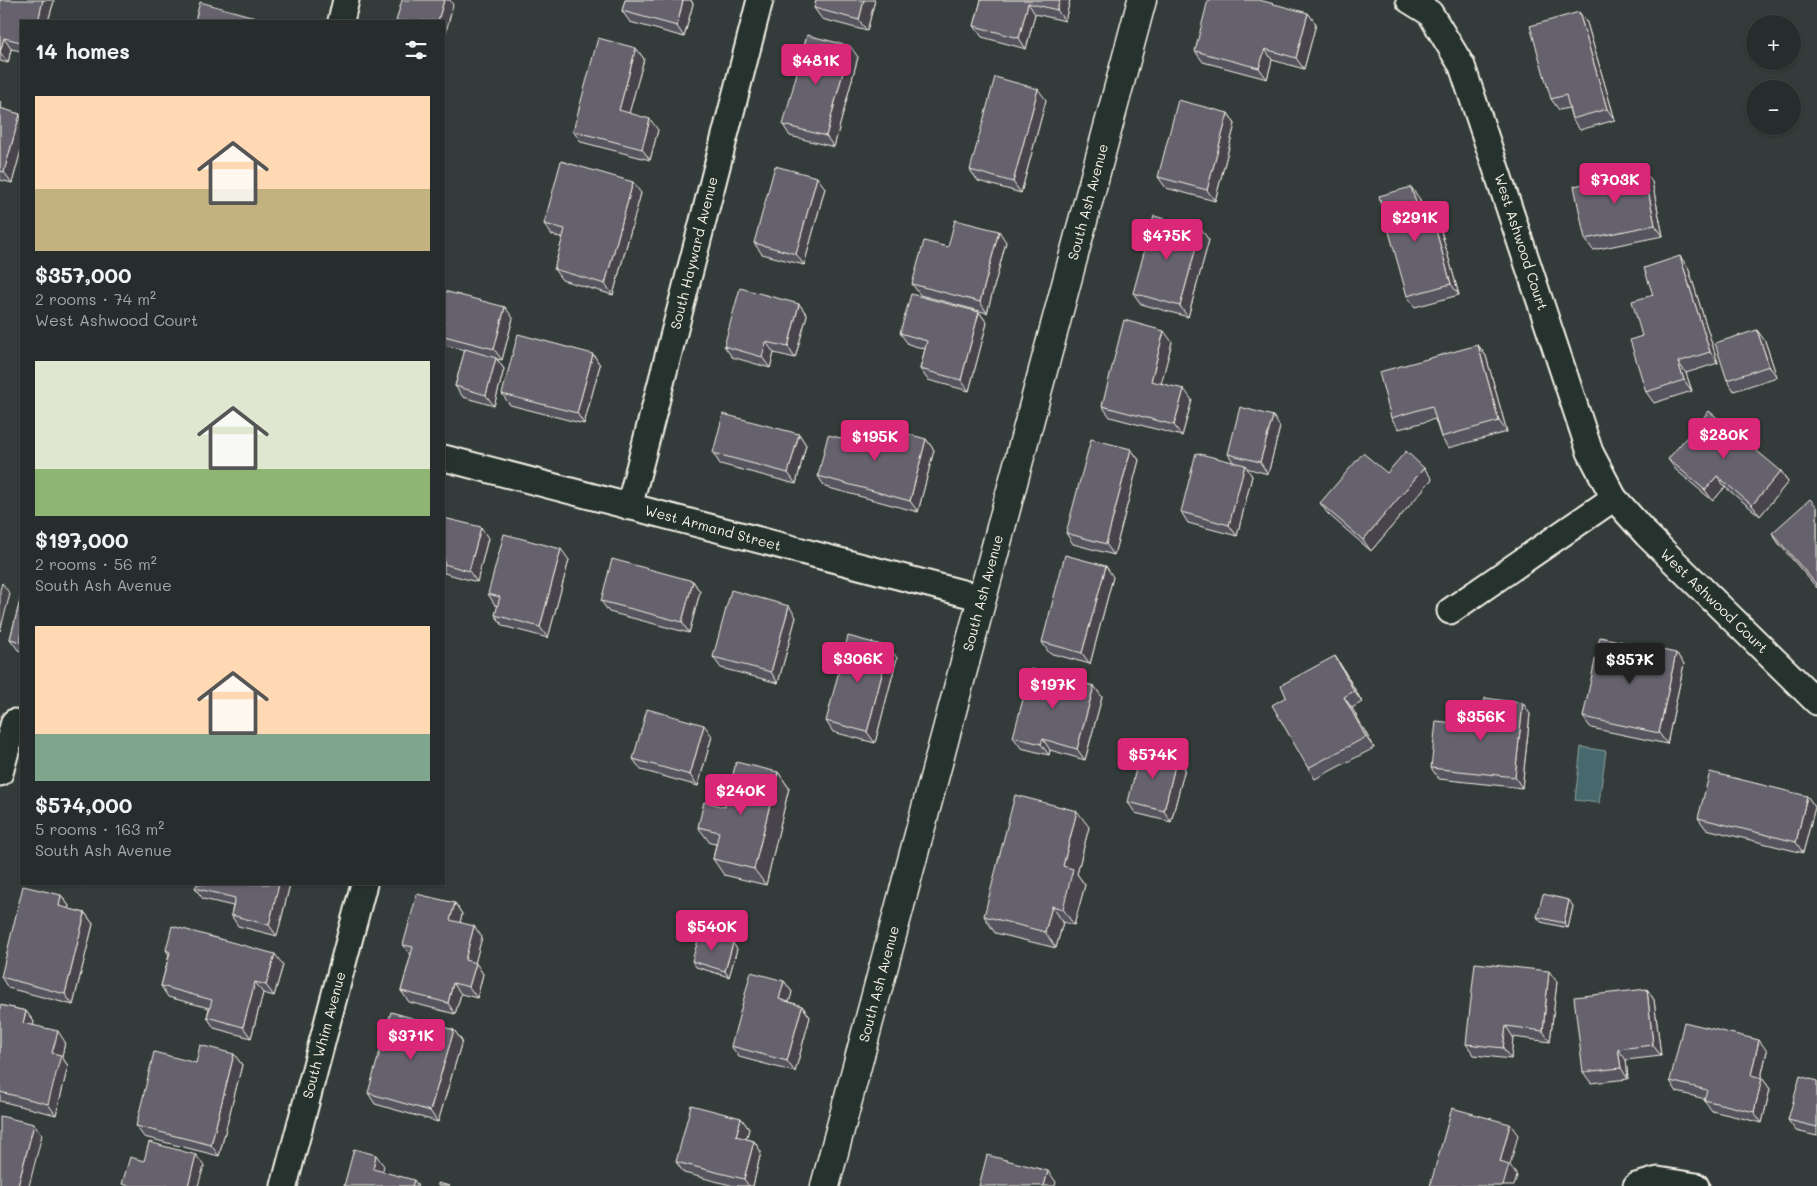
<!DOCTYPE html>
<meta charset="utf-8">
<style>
:root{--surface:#262d2c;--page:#323938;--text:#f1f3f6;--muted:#a4a8a9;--line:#424948;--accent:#db2777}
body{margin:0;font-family:Mali,sans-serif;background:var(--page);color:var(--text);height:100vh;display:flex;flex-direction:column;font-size:19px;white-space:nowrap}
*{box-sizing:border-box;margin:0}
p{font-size:16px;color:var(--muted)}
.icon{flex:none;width:28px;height:28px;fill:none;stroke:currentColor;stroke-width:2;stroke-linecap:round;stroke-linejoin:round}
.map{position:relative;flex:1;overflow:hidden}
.details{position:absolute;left:20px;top:20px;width:425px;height:865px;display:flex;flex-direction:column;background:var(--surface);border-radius:0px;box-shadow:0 1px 4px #0004,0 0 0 1px var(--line)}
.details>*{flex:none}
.tools{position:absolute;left:1746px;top:15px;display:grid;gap:10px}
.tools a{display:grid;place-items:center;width:55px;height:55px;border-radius:50%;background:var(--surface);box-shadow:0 1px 4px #0004,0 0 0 1px var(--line);font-size:25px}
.price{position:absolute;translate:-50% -42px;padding:0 11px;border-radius:5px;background:var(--accent);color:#fff;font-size:16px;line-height:32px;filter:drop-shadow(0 1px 2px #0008)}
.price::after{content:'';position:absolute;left:50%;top:30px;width:15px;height:11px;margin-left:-8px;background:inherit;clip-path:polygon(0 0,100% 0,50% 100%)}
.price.active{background:#222;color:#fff}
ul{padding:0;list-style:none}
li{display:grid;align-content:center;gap:10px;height:265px;padding:0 15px}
li span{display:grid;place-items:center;height:155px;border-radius:0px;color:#555}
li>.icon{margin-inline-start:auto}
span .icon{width:90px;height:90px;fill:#fffc;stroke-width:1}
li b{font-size:21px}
h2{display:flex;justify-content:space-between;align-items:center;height:60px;padding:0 15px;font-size:21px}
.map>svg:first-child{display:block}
.water{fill:#47696d;stroke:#8c9f9e}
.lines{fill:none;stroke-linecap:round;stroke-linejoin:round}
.minor-casing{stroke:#f4f1e8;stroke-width:29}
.tertiary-casing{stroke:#f4f1e8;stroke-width:31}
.minor{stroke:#26332d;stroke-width:25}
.tertiary{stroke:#26332d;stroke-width:28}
.wall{fill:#57545e;stroke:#f4f1e8}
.shaded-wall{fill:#47454c;stroke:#f4f1e8}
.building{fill:#65626d;stroke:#f4f1e8}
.labels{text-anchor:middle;stroke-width:4;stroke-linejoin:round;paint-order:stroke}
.street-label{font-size:14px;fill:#f4f1e8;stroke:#26332d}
</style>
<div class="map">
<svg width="1817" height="1186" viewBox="0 0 1817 1186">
<rect width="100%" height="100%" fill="#333c3a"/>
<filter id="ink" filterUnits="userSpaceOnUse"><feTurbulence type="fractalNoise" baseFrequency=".02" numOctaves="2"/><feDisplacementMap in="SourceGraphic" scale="10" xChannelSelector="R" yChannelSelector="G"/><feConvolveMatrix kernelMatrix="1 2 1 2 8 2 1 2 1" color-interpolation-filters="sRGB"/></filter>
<g filter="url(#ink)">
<path class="water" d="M1581,747L1606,751L1599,803L1575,800Z"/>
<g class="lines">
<g class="minor-casing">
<path id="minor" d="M1409,0L1430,13L1462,66L1590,452L1614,498L1647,535L1817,702
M341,21L346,0
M444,458L982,598
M629,507L760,0
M1450,611L1614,498
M0,773L14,722
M284,1186L364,884
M1636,1186L1658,1180L1696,1186"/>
</g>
<g class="tertiary-casing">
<path id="tertiary" d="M825,1186L1142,0"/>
</g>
<use href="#minor" class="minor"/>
<use href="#tertiary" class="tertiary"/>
</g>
<path class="wall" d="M0,0L54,1L48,21H21V51L11,49L8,63L0,61Z
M625,0H691L693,4L684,37L630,22L622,11Z
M875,0L867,31L822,19L814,8Z
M981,0H1070L1065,21L1035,14L1026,49L982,37L974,26Z
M1579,12L1587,23L1615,120L1580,130L1572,119L1569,108L1559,110L1551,99Z
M1308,13L1316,24L1304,69L1272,60L1267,79L1203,62L1195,51Z
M636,48L644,59L629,113L658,130L650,160L581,142L573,131Z
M858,57L834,147L790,136L783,125Z
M1046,100L1021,193L978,181L970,170Z
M0,101L2,104L1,109L20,114L21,115V150L12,183L0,180Z
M1228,113L1235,124L1215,201L1166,188L1158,177Z
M1652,182L1663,236L1593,250L1585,239Z
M825,188L804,265L762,254L754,243Z
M641,193L613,295L562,280L554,269L563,238L552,235L544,224Z
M1419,198L1423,211L1438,220L1459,295L1415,307L1407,296Z
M1209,240L1188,317L1141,304L1133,293Z
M1006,242L987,313L920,295L912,284L948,247Z
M1688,267L1718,363L1686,373L1692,391L1654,403L1646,392L1642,336L1653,295Z
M444,291L513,318L502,360L497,359L504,369L494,406L463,397L455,386L465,350L444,345Z
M799,304L807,315L795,358L774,353L770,368L732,357L724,346Z
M979,312L987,323L969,391L928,380L920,369L925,349L908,344L900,333Z
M1765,341L1777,377L1734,391L1727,380Z
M1172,342L1161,383L1192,400L1182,436L1110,417L1102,406Z
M1478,345L1486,356L1507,432L1448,448L1441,437L1435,419L1399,429L1391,418Z
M593,354L600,365L584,424L510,405L502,394Z
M1280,427L1268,474L1246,468L1252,476L1237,536L1188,523L1181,512L1234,463L1228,454Z
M799,434L806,445L796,484L720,464L713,453Z
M926,439L934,450L918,512L825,487L818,476L870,445Z
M1131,449L1139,460L1114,555L1073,544L1066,533Z
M1668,459L1781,471L1788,482L1760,516L1725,487L1713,501L1676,470Z
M1424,468L1432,479L1371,551L1328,514L1320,503L1387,473Z
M1817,507V588L1779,544L1772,533Z
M444,518L488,538L477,582L444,573Z
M569,560L548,638L503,626L495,615L498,606L495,605L488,594Z
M1113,577L1090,664L1049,653L1042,642Z
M693,581L700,592L689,633L609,612L601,601Z
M21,597V651L18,650L10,639Z
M796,617L778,683L721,668L713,657Z
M1676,653L1684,664L1667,744L1591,728L1583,717Z
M1335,656L1342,667L1362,702L1352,708L1374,748L1315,779L1308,768Z
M897,658L875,743L833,732L826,721Z
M1094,686L1102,697L1085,760L1050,750L1049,755L1021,748L1013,737Z
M1530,714L1522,788L1439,779L1431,768L1482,726Z
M712,736L698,786L641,770L633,759Z
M1177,757L1185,768L1171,822L1135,813L1128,802Z
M778,772L789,788L766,885L724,875L713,859L716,844L710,843L698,827L725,807Z
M1807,796L1815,807L1803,853L1706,829L1698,818Z
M1089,827L1077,874L1085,885L1074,925L1063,922L1056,948L995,933L984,916Z
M75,884H84L83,886Z
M290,884L277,936L238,926L231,915L233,906L203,899L195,888Z
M61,895L69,906L68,909L85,913L93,924L73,1005L8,988L1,977Z
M455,903L462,914L460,922L482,937L475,963L483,974L477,998L461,994L455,1014L409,1002L401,991L411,955L403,945Z
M1573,906L1568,928L1541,922L1537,917Z
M737,949L729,977L696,967L692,961Z
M166,950L283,965L274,996L263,993L251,1038L214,1028L207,1017L209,1008L168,997L161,986L169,955Z
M784,981L792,992L789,1002L802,1006L810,1017L795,1072L739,1057L731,1046Z
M1557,982L1550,1042L1513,1037L1511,1059L1474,1055L1466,1044Z
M1647,989L1654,1000L1661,1056L1626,1060L1628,1079L1591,1083L1583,1072Z
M0,1005L26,1011L34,1022L33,1025L65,1042L62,1057L68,1066L56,1115L0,1101Z
M454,1030L462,1041L438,1122L375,1104L368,1093Z
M1767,1051L1761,1078H1762L1770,1089L1762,1123L1712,1111L1704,1100L1705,1099L1677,1092L1670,1081Z
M234,1054L242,1065L219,1156L144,1137L136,1126L196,1063Z
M1817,1081V1136L1796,1131L1788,1120Z
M741,1118L749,1129L746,1139L754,1141L761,1152L753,1186H734L684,1173L676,1162Z"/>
<path class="shaded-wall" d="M43,0H53L54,1L48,21H38Z
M444,0H450L453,5L444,40V21H438Z
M683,0H691L693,4L684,37L677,26Z
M864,0H875L867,31L859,20Z
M1060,0H1070L1065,21L1057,10Z
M1028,3L1035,14L1026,49L1019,38Z
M1579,12L1587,23L1615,120L1607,109Z
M1308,13L1316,24L1304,69L1296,58Z
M4,38L11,49L8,63L0,52Z
M850,46L858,57L834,147L826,136Z
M636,48L644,59L627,121L619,110Z
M1265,49L1272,60L1267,79L1259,68Z
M1038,89L1046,100L1021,193L1013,182Z
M1228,113L1235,124L1215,201L1207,190Z
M20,114L21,115V150L12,183L4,172Z
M650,119L658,130L650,160L642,149Z
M1644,171L1652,182L1663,236L1655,225Z
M817,177L825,188L804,265L796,254Z
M633,182L641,193L613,295L605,284Z
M1411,187L1419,198L1426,223L1419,212Z
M1430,209L1438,220L1459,295L1451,284Z
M1201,229L1209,240L1188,317L1180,306Z
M999,231L1006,242L987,313L980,302Z
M1680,256L1688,267L1718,363L1710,352Z
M799,304L807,315L795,358L788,347Z
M505,307L513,318L502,360L494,349Z
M979,312L987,323L969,391L961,380Z
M1757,330L1765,341L1777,377L1769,366Z
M1164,331L1172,342L1159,392L1151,381Z
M766,342L774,353L770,368L762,357Z
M1478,345L1486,356L1507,432L1499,421Z
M593,354L600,365L584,424L577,413Z
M496,358L504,369L494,406L486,395Z
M1678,362L1686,373L1692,391L1684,380Z
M1184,389L1192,400L1182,436L1174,425Z
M1273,416L1280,427L1268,474L1260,462Z
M799,434L806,445L796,484L788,473Z
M926,439L934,450L918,512L910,501Z
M1131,449L1139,460L1114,555L1106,544Z
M1245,465L1252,476L1237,536L1229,525Z
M1424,468L1432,479L1371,551L1363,540Z
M1781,471L1788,482L1760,516L1752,505Z
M1717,476L1725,487L1713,501L1705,490Z
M481,527L488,538L477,582L469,571Z
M561,549L569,560L548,638L540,627Z
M1106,566L1113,577L1090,664L1082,653Z
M693,581L700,592L689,633L682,622Z
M2,583L10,594L0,631V590Z
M789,606L796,617L778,683L771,672Z
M889,647L897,658L875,743L867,732Z
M1676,653L1684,664L1667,744L1659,733Z
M1335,656L1342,667L1362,702L1354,691Z
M1094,686L1102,697L1085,760L1077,749Z
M1344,697L1352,708L1374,748L1366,737Z
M1523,703L1530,714L1522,788L1515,777Z
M704,725L712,736L698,786L690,775Z
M1043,739L1050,750L1049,755L1041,744Z
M1177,757L1185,768L1171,822L1164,811Z
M778,772L789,788L766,885L754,869Z
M1807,796L1815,807L1803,853L1796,842Z
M1077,811L1089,827L1077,874L1085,885L1074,925L1063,909V866Z
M279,884H290L277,936L269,925Z
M61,895L69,906L66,917L59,906Z
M1569,900L1573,906L1568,928L1564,923Z
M455,903L462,914L458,931L450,920Z
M1052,906L1063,922L1056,948L1045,932Z
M85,913L93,924L73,1005L65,994Z
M474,926L482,937L473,971L465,960Z
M733,943L737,949L729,977L725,971Z
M275,954L283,965L274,996L266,985Z
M476,963L483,974L477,998L469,987Z
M1549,971L1557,982L1550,1042L1543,1031Z
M784,981L792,992L787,1010L779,999Z
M255,982L263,993L251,1038L243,1027Z
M453,983L461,994L455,1014L448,1003Z
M1647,989L1654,1000L1661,1056L1653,1045Z
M802,1006L810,1017L795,1072L787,1061Z
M26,1011L34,1022L31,1034L23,1023Z
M1506,1026L1513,1037L1511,1059L1503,1048Z
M454,1030L462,1041L438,1122L430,1111Z
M58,1031L65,1042L62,1057L68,1066L56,1115L48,1104L52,1053Z
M1759,1040L1767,1051L1759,1086L1751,1075Z
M1618,1049L1626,1060L1628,1079L1621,1068Z
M234,1054L242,1065L219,1156L211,1145Z
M1762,1078L1770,1089L1762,1123L1754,1112Z
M741,1118L749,1129L744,1147L736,1136Z
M34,1124L42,1135L29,1186H18Z
M1510,1124L1518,1135L1510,1165L1517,1176L1514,1186H1503L1500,1162Z
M754,1141L761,1152L753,1186H749L744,1179Z
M196,1155L204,1166L198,1186H188Z
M376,1155L384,1166L380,1180L373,1169Z
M1048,1171L1056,1182L1055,1186H1044Z
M414,1180L418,1186H412Z"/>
<path class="building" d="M0,0H43L38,21H21V42L4,38L0,52Z
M402,0H444L438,21H396Z
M625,0H683L677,26L622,11Z
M816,0H864L859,20L814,8Z
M981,0H1060L1057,10L1028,3L1019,38L974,26Z
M1208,0H1259L1308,13L1296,58L1265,49L1259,68L1195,51Z
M200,2L258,18L257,21H195Z
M1579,12L1607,109L1572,119L1566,95L1551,99L1530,26Z
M807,35L850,46L826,136L783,125Z
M598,38L636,48L619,110L650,119L642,149L573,131Z
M995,77L1038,89L1013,182L970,170Z
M1178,100L1228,113L1207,190L1158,177Z
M0,108L20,114L4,172L0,171Z
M561,161L633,182L605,284L554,269L565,229L544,224Z
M775,166L817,177L796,254L754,243Z
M1644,171L1655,225L1585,239L1574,186Z
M1411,187L1419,212L1430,209L1451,284L1407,296L1379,196Z
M1154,216L1201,229L1180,306L1133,293Z
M955,220L999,231L980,302L912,284L924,241L948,247Z
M1680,256L1710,352L1678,362L1684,380L1646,392L1630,340L1642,336L1632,301L1653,295L1644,268Z
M740,288L799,304L788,347L766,342L762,357L724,346Z
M444,291L505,307L494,349L444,336Z
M911,294L979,312L961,380L920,369L927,341L900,333Z
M1124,320L1164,331L1151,381L1184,389L1174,425L1102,406Z
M1757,330L1769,366L1727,380L1715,343Z
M518,334L593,354L577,413L502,394Z
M1478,345L1499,421L1441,437L1432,406L1391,418L1379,372Z
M465,349L496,358L486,395L455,386Z
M1240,407L1273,416L1260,462L1228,454Z
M1709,411L1781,471L1752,505L1717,476L1705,490L1668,459Z
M723,414L799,434L788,473L713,453Z
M875,425L926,439L910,501L818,476L828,435L870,445Z
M1091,439L1131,449L1106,544L1066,533Z
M1406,451L1424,468L1363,540L1320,503L1363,453L1387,473Z
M1196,453L1245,465L1229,525L1181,512Z
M1810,499L1817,507V585L1772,533Z
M444,518L481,527L469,571L444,564Z
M504,534L561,549L540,627L495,615L500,597L488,594Z
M1065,555L1106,566L1082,653L1042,642Z
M612,559L693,581L682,622L601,601Z
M731,590L789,606L771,672L713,657Z
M21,597V642L10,639Z
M848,636L889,647L867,732L826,721Z
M1600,637L1676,653L1659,733L1583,717Z
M1335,656L1354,691L1344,697L1366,737L1308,768L1272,705L1286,697L1281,685Z
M1031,669L1094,686L1077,749L1043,739L1041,744L1013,737Z
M1485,698L1523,703L1515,777L1431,768L1436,721L1482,726Z
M647,709L704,725L690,775L633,759Z
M1141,748L1177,757L1164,811L1128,802Z
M736,762L778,772L754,869L713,859L719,832L698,827L704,802L725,807Z
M1710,772L1807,796L1796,842L1698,818Z
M1015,795L1077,811L1063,866L1073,869L1063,909L1052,906L1045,932L984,916Z
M197,884H279L269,925L231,915L235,898L195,888Z
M23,886L61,895L59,906L85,913L65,994L1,977Z
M417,894L455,903L450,920L474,926L465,960L476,963L469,987L453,983L448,1003L401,991L413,947L403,945Z
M1543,894L1569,900L1564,923L1537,917Z
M172,926L275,954L266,985L255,982L243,1027L207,1017L212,1000L161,986L170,952L166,950Z
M700,933L733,943L725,971L692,961Z
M1475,963L1549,971L1543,1031L1506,1026L1503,1048L1466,1044Z
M751,972L784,981L779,999L802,1006L787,1061L731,1046Z
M1647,989L1653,1045L1618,1049L1621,1068L1583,1072L1574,997Z
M0,1005L26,1011L23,1023L58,1031L52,1053L61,1055L48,1104L0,1092Z
M391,1012L454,1030L430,1111L368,1093Z
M1684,1022L1759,1040L1751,1075L1762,1078L1754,1112L1704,1100L1707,1090L1670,1081Z
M200,1045L234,1054L211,1145L136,1126L154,1052L196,1063Z
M1800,1076L1817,1081V1127L1788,1120Z
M691,1105L741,1118L736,1136L754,1141L744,1179L676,1162Z
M1452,1108L1510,1124L1500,1162L1509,1165L1503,1186H1430Z
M0,1116L34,1124L18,1186H0Z
M149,1142L196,1155L188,1186H130L122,1184L130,1157L144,1161Z
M354,1149L376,1155L373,1169L414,1180L412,1186H344Z
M987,1155L1048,1171L1044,1186H979Z
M438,1183L450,1186H438Z"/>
</g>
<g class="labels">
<g class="street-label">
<text transform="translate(1088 202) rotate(-75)" y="5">South Ash Avenue</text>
<text transform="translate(1521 242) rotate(72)" y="5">West Ashwood Court</text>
<text transform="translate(694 253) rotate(-76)" y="5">South Hayward Avenue</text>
<text transform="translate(713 528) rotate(15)" y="5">West Armand Street</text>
<text transform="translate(983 593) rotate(-75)" y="5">South Ash Avenue</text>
<text transform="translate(1714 601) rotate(44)" y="5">West Ashwood Court</text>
<text transform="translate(879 984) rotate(-75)" y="5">South Ash Avenue</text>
<text transform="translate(324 1035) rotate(-75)" y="5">South Whim Avenue</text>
</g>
</g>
</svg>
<div class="tools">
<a>+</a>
<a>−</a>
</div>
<b class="price" style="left:816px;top:86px">$481K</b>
<b class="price" style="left:1615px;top:205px">$703K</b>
<b class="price" style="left:1415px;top:243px">$291K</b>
<b class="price" style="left:1167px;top:261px">$475K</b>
<b class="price" style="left:1724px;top:460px">$280K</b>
<b class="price" style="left:875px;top:462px">$195K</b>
<b class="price" style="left:858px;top:684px">$306K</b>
<b class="price active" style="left:1630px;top:685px">$357K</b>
<b class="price" style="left:1053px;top:710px">$197K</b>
<b class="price" style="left:1481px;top:742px">$356K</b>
<b class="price" style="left:1153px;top:780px">$574K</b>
<b class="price" style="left:741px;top:816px">$240K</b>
<b class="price" style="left:712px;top:952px">$540K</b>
<b class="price" style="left:411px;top:1061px">$371K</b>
<section class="details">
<h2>14 homes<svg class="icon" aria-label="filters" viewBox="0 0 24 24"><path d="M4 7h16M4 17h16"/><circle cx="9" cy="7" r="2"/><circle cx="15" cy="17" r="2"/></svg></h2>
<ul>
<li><span style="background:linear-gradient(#ffd9b3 60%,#c2b280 0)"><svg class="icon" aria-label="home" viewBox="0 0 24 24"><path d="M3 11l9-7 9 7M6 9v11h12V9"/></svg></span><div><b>$357,000</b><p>2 rooms · 74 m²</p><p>West Ashwood Court</p></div></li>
<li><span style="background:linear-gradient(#dfe7d0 70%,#8fb573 0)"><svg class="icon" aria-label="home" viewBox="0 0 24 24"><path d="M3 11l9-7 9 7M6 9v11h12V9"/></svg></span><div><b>$197,000</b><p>2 rooms · 56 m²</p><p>South Ash Avenue</p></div></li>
<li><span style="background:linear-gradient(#ffd9b3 70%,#7fa58c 0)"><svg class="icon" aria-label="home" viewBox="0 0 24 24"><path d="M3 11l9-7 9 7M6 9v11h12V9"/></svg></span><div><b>$574,000</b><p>5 rooms · 163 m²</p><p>South Ash Avenue</p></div></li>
</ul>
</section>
</div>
